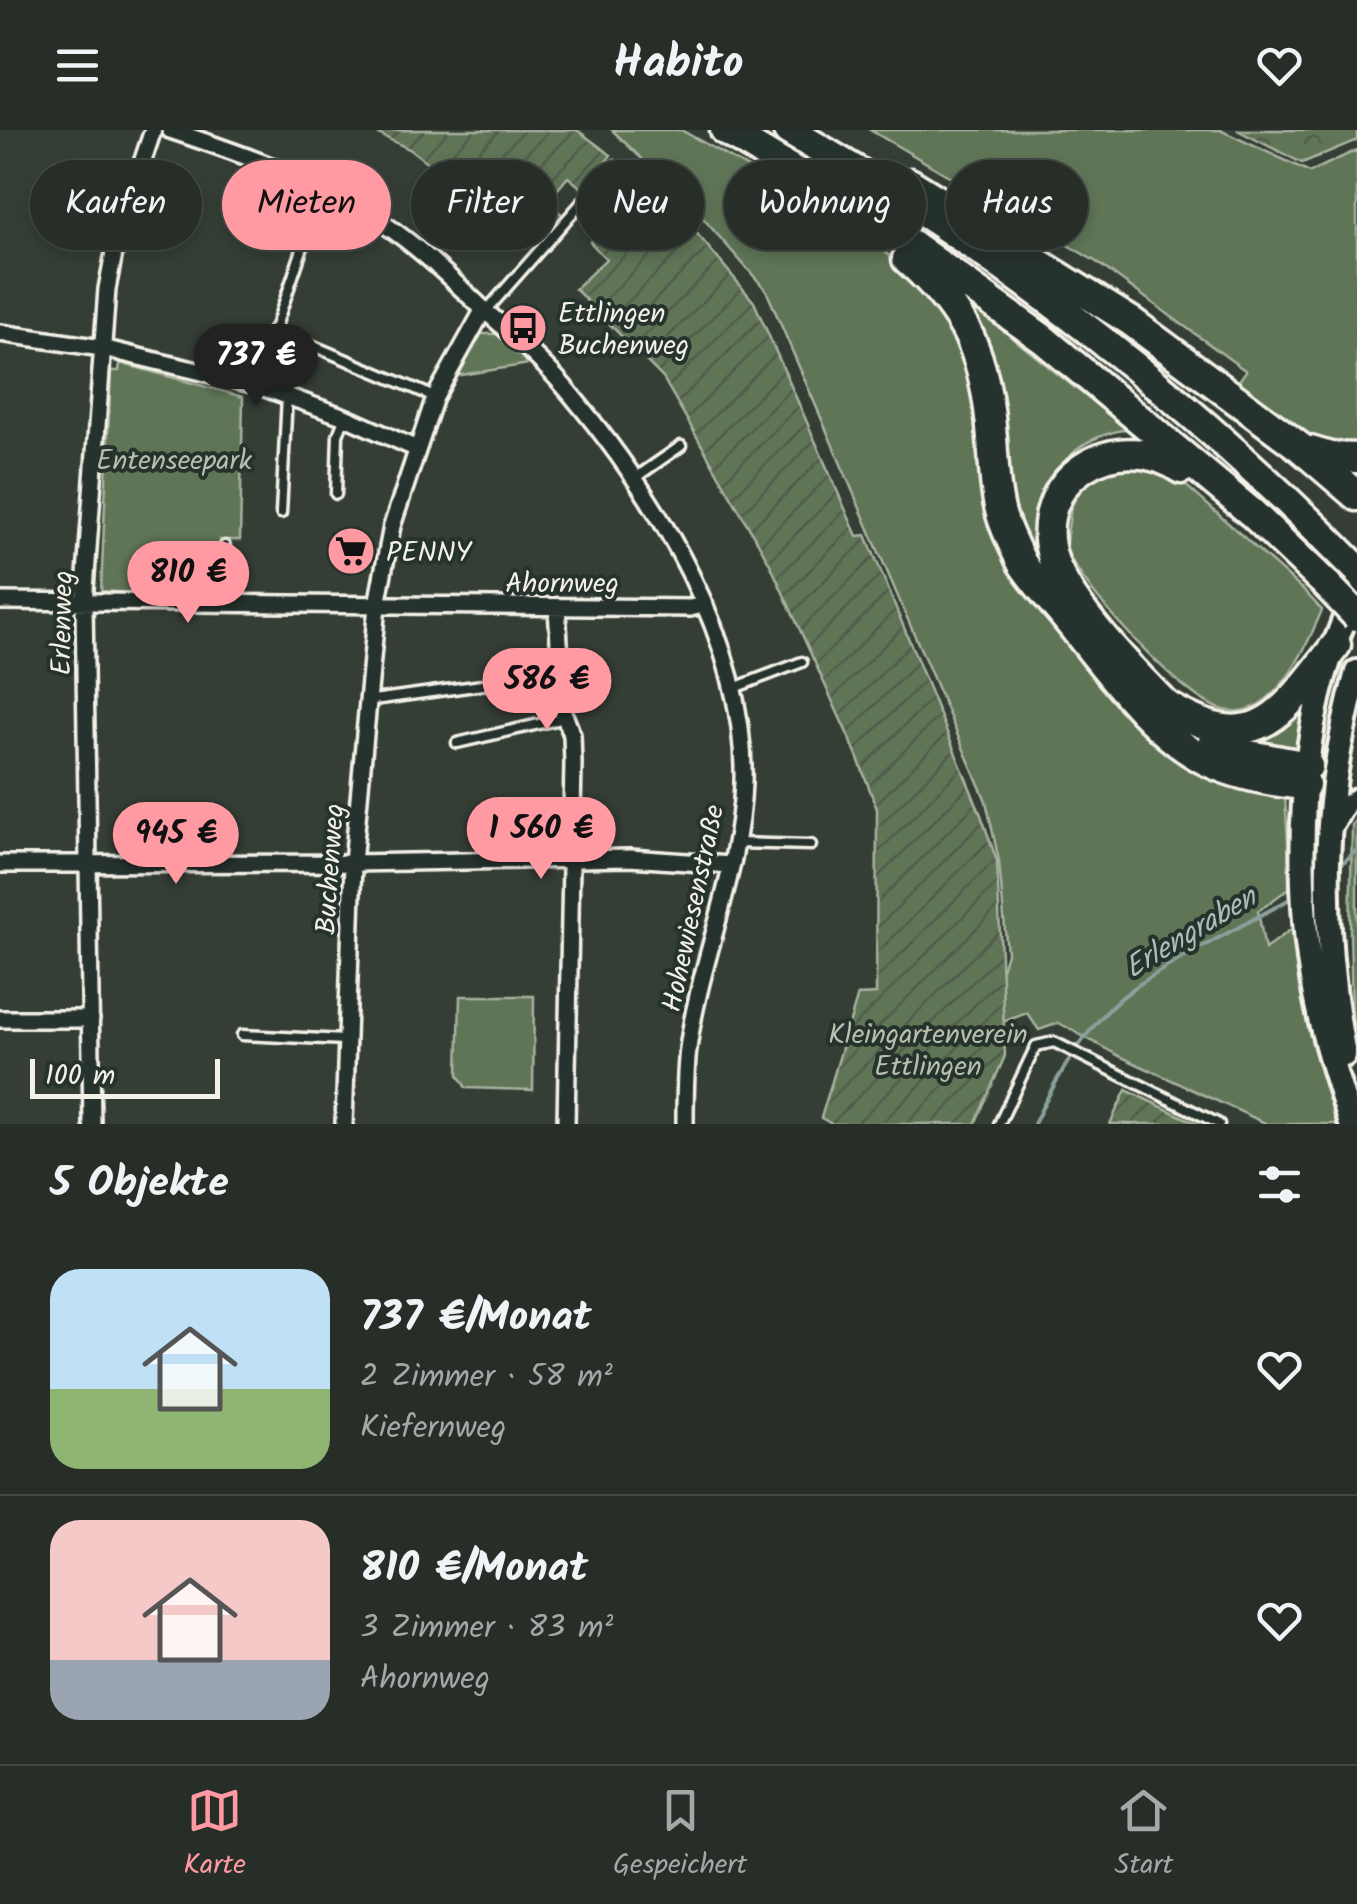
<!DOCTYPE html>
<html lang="de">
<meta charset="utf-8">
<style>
:root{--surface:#272e28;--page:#2f3630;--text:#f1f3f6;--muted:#a4a8a8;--line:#434a45;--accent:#ff9aa2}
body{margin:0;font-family:Kalam,sans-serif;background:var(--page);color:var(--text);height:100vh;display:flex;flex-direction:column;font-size:38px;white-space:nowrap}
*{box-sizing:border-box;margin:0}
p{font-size:32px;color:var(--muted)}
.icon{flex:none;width:55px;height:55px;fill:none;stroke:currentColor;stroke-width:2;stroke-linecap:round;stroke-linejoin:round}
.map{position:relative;height:994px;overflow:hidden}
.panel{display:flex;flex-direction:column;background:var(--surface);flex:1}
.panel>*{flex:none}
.top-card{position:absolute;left:30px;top:30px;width:1298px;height:90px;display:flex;gap:20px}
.scale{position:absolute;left:30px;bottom:25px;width:190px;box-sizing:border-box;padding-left:10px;border:5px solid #f4f1e8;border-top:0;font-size:28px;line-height:35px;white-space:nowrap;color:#f4f1e8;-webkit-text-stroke:8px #26332d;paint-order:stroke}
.price{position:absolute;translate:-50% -85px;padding:0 22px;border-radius:35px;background:var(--accent);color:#111;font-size:32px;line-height:65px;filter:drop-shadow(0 2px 5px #0008)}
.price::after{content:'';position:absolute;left:50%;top:60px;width:30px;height:22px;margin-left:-15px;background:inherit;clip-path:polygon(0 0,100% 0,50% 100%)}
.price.selected{background:#222;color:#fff}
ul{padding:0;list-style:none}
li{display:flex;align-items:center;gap:30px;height:250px;padding:0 50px}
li+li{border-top:2px solid var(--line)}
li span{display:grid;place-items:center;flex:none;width:280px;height:200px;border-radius:30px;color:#555}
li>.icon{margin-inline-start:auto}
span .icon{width:120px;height:120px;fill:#fffc;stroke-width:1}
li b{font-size:42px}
h2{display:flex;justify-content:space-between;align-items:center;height:120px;padding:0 50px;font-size:42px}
.tag{padding:0 35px;border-radius:45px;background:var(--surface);box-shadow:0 5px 15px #0003,0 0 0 2px var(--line);font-size:35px;line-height:90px}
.tag.selected{background:var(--accent);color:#111}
header{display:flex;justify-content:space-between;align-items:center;height:130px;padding:0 50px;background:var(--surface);font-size:45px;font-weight:600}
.tab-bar{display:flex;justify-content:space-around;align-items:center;height:140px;border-top:2px solid var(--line);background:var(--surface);font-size:28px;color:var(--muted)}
.tab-bar a{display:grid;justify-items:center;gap:5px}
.tab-bar .selected{color:var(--accent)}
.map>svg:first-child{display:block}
.green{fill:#5e7457;stroke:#a9b2a0;stroke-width:2.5}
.forest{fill:url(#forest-crowns);stroke:#a9b2a0;stroke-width:2.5}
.garden{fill:url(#garden-furrows);stroke:#a9b2a0;stroke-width:2.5}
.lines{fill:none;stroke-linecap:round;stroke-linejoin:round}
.stream{stroke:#8ba09c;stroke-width:4}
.lane-casing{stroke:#f4f1e8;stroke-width:15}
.street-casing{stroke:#f4f1e8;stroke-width:22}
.primary-casing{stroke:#f4f1e8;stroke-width:30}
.highway-casing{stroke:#f4f1e8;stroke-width:35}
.lane{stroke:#26332d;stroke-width:8}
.street{stroke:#26332d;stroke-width:15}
.primary{stroke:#26332d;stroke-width:22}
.highway{stroke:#26332d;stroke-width:28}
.highway-bridge-casing{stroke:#f4f1e8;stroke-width:35;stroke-linecap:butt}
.highway-bridge{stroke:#26332d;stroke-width:28}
.labels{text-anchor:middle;stroke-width:8;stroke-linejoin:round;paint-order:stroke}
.poi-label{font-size:28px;fill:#f4f1e8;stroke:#26332d;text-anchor:start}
.park-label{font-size:28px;fill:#b8bfae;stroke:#26332d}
.street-label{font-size:28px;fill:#f4f1e8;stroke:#26332d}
.water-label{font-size:30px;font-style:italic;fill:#aebbb6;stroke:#26332d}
</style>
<header><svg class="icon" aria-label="menu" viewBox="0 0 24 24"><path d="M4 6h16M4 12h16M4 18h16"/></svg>Habito<svg class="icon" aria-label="heart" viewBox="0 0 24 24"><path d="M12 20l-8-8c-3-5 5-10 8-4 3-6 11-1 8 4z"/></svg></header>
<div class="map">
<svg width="1357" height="994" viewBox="0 0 1357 994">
<defs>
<pattern id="forest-crowns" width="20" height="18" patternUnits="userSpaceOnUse" patternTransform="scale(2.5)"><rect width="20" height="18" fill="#5e7457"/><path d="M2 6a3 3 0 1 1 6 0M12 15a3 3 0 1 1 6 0" fill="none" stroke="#525c4e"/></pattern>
<pattern id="garden-furrows" width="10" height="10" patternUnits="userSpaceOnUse" patternTransform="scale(2.5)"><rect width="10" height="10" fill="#5e7457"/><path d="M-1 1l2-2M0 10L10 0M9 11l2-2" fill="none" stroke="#525c4e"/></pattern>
</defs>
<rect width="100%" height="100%" fill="#343e35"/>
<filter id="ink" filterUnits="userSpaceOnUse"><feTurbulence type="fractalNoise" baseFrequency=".01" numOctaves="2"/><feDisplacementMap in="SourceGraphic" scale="20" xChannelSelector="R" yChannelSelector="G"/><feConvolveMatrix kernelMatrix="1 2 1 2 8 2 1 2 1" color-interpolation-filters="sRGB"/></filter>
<g filter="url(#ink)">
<path class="green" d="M612,0H681L861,102L922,153L959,204L970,240L985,379L1015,434L1110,563L1260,662L1285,667L1291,757L1258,781L1265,819L1293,798L1320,928L1344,994H1267L1119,926L1059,893L1039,900L1027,883L1000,893L997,857L1007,823L999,731L986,671L766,160L701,86Z
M870,0H1220L1310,42L1357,20V315L1321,313L1286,291L1238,252L1246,241L1095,131Z
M971,175L1127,299C1094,305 1072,317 1053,347C1039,369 1031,392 1037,419C1046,462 1147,575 1184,602C1208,618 1233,629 1261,635C1273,638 1288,639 1296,644C1267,646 1234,637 1209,623C1157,594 1030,449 1014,393C1000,349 1005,303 997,258C992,230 981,205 968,180Z
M477,204H498L529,234L455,246Z
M120,233L243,267L240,410H220L218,462L193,461L192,467L101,461L111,241H119Z
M1126,330L1180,350L1304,461L1322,480C1307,516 1277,587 1228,581C1194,578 1112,488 1091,459C1081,447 1074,433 1065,420L1071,377L1090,343Z
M1313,554L1300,630L1233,606Z
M1357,687V926L1353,916L1350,804L1352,695Z
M460,866H534L533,960L466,958L458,945Z"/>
<path class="forest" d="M1237,0H1357V10L1302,33Z"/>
<path class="garden" d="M370,0H577L611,25L584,60L568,47L547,72L564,86L537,116L411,20Z
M623,47L647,68L656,63L685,89L754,172L857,406L866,405L981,685L997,731L1005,926L975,994H832L821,988L858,865L876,864L877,679L856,623L770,434L663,248L575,159L606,129L590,112L616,83L602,69Z
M1126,960L1198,994H1110Z"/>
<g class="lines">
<path class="stream" d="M1336,739L1357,720
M1034,994C1057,946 1089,890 1134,858C1181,825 1244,796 1295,766"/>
<g class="lane-casing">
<path id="lane" d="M486,181L614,36
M273,199L435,267
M256,255L322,61
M635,348L681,316
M336,364L338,305L345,287
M281,383L287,266
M222,471L225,416
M734,558L802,532
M366,571L504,552
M457,613L565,588
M735,713L811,715
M242,905L345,910
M999,994L1036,916L1054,912L1219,994"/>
</g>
<g class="street-casing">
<path id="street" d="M170,0C242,24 321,51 384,94C420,118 450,148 481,177C511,204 542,230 568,261C656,366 747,511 743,653C740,743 700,829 688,919C685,944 685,969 685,994
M0,203L102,218L256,255L345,287L417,319
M0,471L690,478L703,475
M557,477L563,582L572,605L573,633L566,994
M1335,696L1348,673L1357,666
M0,734L353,733L630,728L731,735
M0,889H91
M92,994L84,473L107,159L117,107L153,0
M344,994L353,733L377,475L392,396L435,267L484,179"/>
</g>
<g class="primary-casing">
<path id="primary" d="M1344,925C1320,794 1321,670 1357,542
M1351,994C1340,958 1327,921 1319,884C1298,795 1297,669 1316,579C1324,537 1342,497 1357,456"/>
</g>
<g class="highway-casing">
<path id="highway" d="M725,0L884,95L1043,209L1253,384L1328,456
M788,0C846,35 906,69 962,108C1103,204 1237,317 1357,439
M910,53L1132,192L1301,318L1357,366
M907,129C968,183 986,227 992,308C994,333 994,359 1001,384C1006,401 1014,417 1022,433C1033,450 1047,465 1060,481C1101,530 1150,604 1209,632C1239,646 1272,652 1305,655
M1310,321L1330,327L1357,328
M1164,574C1256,631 1281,585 1336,515
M1171,580C1136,545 1068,476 1053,429C1028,349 1116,295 1181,339
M1213,612L1238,623L1308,636"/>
</g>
<use href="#lane" class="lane"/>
<use href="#street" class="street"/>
<use href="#primary" class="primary"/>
<use href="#highway" class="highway"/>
<g class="highway-bridge-casing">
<path id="highway-bridge" d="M1328,456L1357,486"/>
</g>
<use href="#highway-bridge" class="highway-bridge"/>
</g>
</g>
<defs>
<g id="bus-disc" transform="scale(2.5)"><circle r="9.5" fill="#ff9aa2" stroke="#26332d"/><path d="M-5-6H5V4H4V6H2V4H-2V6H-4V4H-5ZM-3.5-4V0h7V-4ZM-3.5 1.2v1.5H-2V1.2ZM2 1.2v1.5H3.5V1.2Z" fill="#111"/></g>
<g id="supermarket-disc" transform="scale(2.5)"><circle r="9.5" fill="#ff9aa2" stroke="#26332d"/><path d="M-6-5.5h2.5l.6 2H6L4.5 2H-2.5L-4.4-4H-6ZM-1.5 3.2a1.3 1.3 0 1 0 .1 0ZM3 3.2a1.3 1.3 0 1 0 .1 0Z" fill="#111"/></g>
</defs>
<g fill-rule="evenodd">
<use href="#bus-disc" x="523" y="198"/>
<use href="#supermarket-disc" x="351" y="421"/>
</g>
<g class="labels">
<g class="poi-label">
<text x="558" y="192">Ettlingen<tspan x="558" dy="32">Buchenweg</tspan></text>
<text x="386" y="431">PENNY</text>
</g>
<g class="park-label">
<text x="174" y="339">Entenseepark</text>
<text x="928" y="913">Kleingartenverein<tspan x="928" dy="32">Ettlingen</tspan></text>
</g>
<g class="street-label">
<text x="562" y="462">Ahornweg</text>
<text transform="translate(61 493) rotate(-89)" y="10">Erlenweg</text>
<text transform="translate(329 739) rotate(-86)" y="10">Buchenweg</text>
<text transform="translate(692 778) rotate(-78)" y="10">Hohewiesenstraße</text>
</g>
<g class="water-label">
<text transform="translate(1190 802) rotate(-31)" y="10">Erlengraben</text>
</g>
</g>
</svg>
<div class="scale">100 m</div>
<b class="price selected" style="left:256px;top:279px">737 €</b>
<b class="price" style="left:188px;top:496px">810 €</b>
<b class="price" style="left:547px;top:603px">586 €</b>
<b class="price" style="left:541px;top:752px">1 560 €</b>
<b class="price" style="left:176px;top:757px">945 €</b>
<div class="top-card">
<a class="tag">Kaufen</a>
<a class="tag selected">Mieten</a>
<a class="tag">Filter</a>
<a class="tag">Neu</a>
<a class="tag">Wohnung</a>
<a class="tag">Haus</a>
</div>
</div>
<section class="panel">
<h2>5 Objekte<svg class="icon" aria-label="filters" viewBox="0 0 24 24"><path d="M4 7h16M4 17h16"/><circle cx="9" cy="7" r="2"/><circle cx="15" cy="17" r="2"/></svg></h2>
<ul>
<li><span style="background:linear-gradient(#bfe0f5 60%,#8fb573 0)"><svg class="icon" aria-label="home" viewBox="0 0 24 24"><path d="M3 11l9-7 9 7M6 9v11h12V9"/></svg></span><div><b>737 €/Monat</b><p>2 Zimmer · 58 m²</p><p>Kiefernweg</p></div><svg class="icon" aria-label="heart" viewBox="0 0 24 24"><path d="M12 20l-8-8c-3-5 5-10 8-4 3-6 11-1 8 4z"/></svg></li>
<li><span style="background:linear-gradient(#f6c9c9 70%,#9aa5b1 0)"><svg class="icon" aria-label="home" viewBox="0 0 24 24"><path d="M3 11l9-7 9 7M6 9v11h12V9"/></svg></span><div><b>810 €/Monat</b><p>3 Zimmer · 83 m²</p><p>Ahornweg</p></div><svg class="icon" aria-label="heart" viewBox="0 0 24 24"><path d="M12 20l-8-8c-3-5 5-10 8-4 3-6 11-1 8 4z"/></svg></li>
</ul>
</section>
<nav class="tab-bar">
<a class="selected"><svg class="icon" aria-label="map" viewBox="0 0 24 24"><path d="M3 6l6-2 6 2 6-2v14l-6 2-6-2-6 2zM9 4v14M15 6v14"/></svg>Karte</a>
<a><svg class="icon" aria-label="saved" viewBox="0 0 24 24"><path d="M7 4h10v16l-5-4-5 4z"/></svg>Gespeichert</a>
<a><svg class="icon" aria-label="home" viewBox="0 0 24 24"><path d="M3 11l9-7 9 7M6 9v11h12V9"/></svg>Start</a>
</nav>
